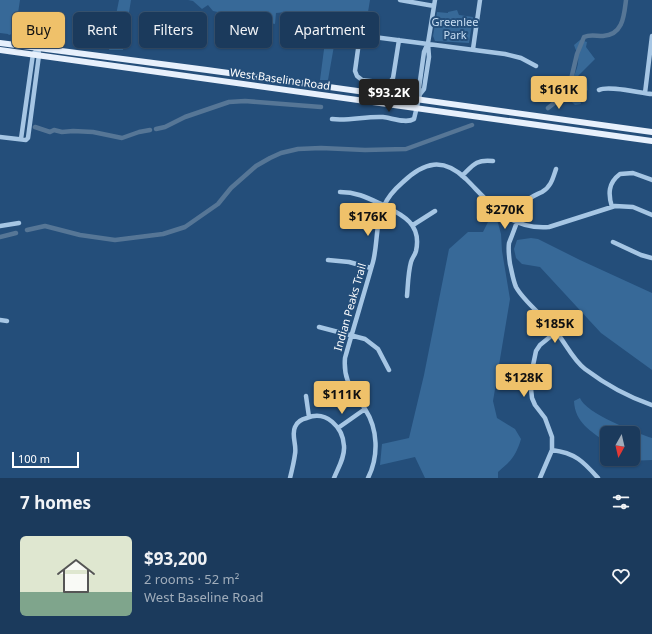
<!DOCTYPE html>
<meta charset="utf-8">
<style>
:root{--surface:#1b3a5c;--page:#244162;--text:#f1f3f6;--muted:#a0adbb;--line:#395472;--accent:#efc16a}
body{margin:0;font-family:"Noto Sans",sans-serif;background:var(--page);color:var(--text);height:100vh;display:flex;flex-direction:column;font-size:15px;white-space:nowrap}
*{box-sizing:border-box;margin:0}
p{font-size:13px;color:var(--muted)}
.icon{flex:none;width:22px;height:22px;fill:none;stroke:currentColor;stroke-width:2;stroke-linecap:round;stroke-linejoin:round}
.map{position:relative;height:478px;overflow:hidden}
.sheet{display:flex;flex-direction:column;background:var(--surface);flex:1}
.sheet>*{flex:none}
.guide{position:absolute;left:12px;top:12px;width:400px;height:36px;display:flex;gap:8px}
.needle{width:26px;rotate:188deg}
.buttons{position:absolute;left:600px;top:426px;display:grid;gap:8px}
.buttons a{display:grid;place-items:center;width:40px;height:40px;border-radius:6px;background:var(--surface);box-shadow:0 1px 3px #0004,0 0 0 1px var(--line);font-size:20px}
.scale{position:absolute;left:12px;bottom:10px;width:67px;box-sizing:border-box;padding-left:4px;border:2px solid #fff;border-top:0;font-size:11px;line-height:14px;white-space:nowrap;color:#fff;-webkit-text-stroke:3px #244e7a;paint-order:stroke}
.price{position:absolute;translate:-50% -34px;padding:0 9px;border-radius:4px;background:var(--accent);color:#111;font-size:13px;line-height:26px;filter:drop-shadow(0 1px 2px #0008)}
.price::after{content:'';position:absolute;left:50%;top:24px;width:12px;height:9px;margin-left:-6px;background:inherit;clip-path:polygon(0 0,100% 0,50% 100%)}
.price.current{background:#222;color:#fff}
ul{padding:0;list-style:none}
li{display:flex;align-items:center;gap:12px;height:100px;padding:0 20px}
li+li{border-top:1px solid var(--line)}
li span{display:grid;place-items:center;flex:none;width:112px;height:80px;border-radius:6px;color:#555}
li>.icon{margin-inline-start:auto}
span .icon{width:48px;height:48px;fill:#fffc;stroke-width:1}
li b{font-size:17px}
h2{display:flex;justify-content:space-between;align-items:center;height:48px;padding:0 20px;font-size:17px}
.tag{padding:0 14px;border-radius:6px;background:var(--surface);box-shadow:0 1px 3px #0004,0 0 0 1px var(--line);font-size:14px;line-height:36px}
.tag.current{background:var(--accent);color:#111}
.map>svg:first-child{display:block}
.green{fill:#376998}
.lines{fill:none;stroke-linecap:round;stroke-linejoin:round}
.canal{stroke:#567696;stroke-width:4.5}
.minor{stroke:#a6c6e4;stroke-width:4.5}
.major{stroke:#e7f0fc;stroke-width:6}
.labels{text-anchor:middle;stroke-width:4;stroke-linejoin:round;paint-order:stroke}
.park-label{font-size:11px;fill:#c9dff4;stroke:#244e7a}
.street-label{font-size:11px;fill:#fff;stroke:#244e7a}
</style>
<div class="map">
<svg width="652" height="478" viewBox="0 0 652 478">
<rect width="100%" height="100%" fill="#244e7a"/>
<path class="green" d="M0,0H20L15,33L9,35L8,34L0,33Z
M119,0H131L123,50H109Z
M188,0H370L368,12L357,11L354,30L338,23L328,80H320L326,34L310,13C304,20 291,21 286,12L276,13L275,24L213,11L208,5L202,9L193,1Z
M457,10L459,15L473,17L469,43L435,41L433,36L437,12L448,13V12Z
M580,40L587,42L586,47L595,59L577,77L587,79L588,90L583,93V99H580L581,104L575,105L563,93C570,85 580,68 578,57C578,53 575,49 574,45Z
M492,214L498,223L501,234L502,251L510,299L493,401L497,418L515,429L521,439C516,456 511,461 498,472V478H425L415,457L380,465L382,444L409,438L424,375L449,249L468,232H483Z
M531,238L538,239L580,260L652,293V370L601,333L540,267L522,264L516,258L514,249L517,240Z
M580,398C585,413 637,433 652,438V460L629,461L626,459H633V433H607V443C591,431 575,423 574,401Z"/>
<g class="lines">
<path class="canal" d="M548,108L568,92L577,54L584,37C590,34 596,36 603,36C623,35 624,16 626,0
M35,127L50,132L54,130L62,132L73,131L93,132L122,138L139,132L150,130
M156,129L165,127L185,117L229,102L245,101L321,107
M27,230L45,226L80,235L115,240L163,234L185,227L218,204L231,188L256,166L270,158L281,153L298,149L321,148L365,150L406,149L472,125
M0,237L16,233"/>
<path class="minor" d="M400,0L434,6
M399,40L393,78L390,82L386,83L362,80L357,76L355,71L359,42L361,38L366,36L505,54L521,58L536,66
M473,49L480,0
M599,90C608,85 640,93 652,94
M645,93L652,36
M420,94L424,89L429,57L428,44
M332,119C349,121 366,116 383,117C392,118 406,124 414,119L420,94L419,88L424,52L428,43L435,0
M0,137L26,140L28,138L39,55L38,47
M21,139L33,54L35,52
M556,169C553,178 551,187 542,192C536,195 531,196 526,202C520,212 514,231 509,243C508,250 509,257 510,264C512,272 513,280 516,287C524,302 546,318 557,333C566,344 573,360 585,369C605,384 628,397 652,405
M462,176C473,165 476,159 493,161
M340,192C357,192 368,198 383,205C403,215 422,224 416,251C415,255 412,258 411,262C408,273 408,285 407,296
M612,207C608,194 608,183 620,174L633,173L652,180
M413,225L435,211
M0,226L19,223
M613,242L641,255L652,258
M328,260L349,262L371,268
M0,320L7,321
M319,327L365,339L378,349L389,370
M306,396L309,417
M338,428L365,409
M552,450C575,453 583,461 598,478
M290,478C292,470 294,462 295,454C297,445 291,435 295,427C297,422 302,419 307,418C326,410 343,427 344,446C345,457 338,468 334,478
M368,478C379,456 378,429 365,409C354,390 343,383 345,358C354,326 364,294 373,262C378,243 375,224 384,206C388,196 395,189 403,182C424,162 443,157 466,179C491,204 509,230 549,227L615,206L633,207L652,215
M540,478L552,450V437L545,418L535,405L532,398L530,380L536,351L540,345L556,332"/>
<path class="major" d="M0,43L207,70L652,132
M0,50L652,141"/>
</g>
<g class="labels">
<g class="park-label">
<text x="455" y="26">Greenlee<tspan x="455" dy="13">Park</tspan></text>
</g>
<g class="street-label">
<text transform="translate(280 79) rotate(8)" y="4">West Baseline Road</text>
<text transform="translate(350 307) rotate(-74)" y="4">Indian Peaks Trail</text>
</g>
</g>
</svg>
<div class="buttons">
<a><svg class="needle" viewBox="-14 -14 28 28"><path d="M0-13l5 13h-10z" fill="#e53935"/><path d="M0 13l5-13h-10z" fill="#a0adbb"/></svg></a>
</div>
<div class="scale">100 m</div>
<b class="price" style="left:559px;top:110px">$161K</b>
<b class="price current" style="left:389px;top:113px">$93.2K</b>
<b class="price" style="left:505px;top:230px">$270K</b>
<b class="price" style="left:368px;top:237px">$176K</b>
<b class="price" style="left:555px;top:344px">$185K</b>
<b class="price" style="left:524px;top:398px">$128K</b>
<b class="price" style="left:342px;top:415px">$111K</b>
<div class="guide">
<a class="tag current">Buy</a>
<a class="tag">Rent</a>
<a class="tag">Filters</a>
<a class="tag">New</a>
<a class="tag">Apartment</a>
</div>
</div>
<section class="sheet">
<h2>7 homes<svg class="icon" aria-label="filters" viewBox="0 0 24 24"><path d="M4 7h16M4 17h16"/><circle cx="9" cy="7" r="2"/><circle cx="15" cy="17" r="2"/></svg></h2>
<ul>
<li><span style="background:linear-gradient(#dfe7d0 70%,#7fa58c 0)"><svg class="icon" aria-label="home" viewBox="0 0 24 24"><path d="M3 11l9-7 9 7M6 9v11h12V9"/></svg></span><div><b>$93,200</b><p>2 rooms · 52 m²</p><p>West Baseline Road</p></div><svg class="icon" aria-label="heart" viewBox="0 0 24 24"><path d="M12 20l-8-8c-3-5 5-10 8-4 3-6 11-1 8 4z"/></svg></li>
</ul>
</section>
